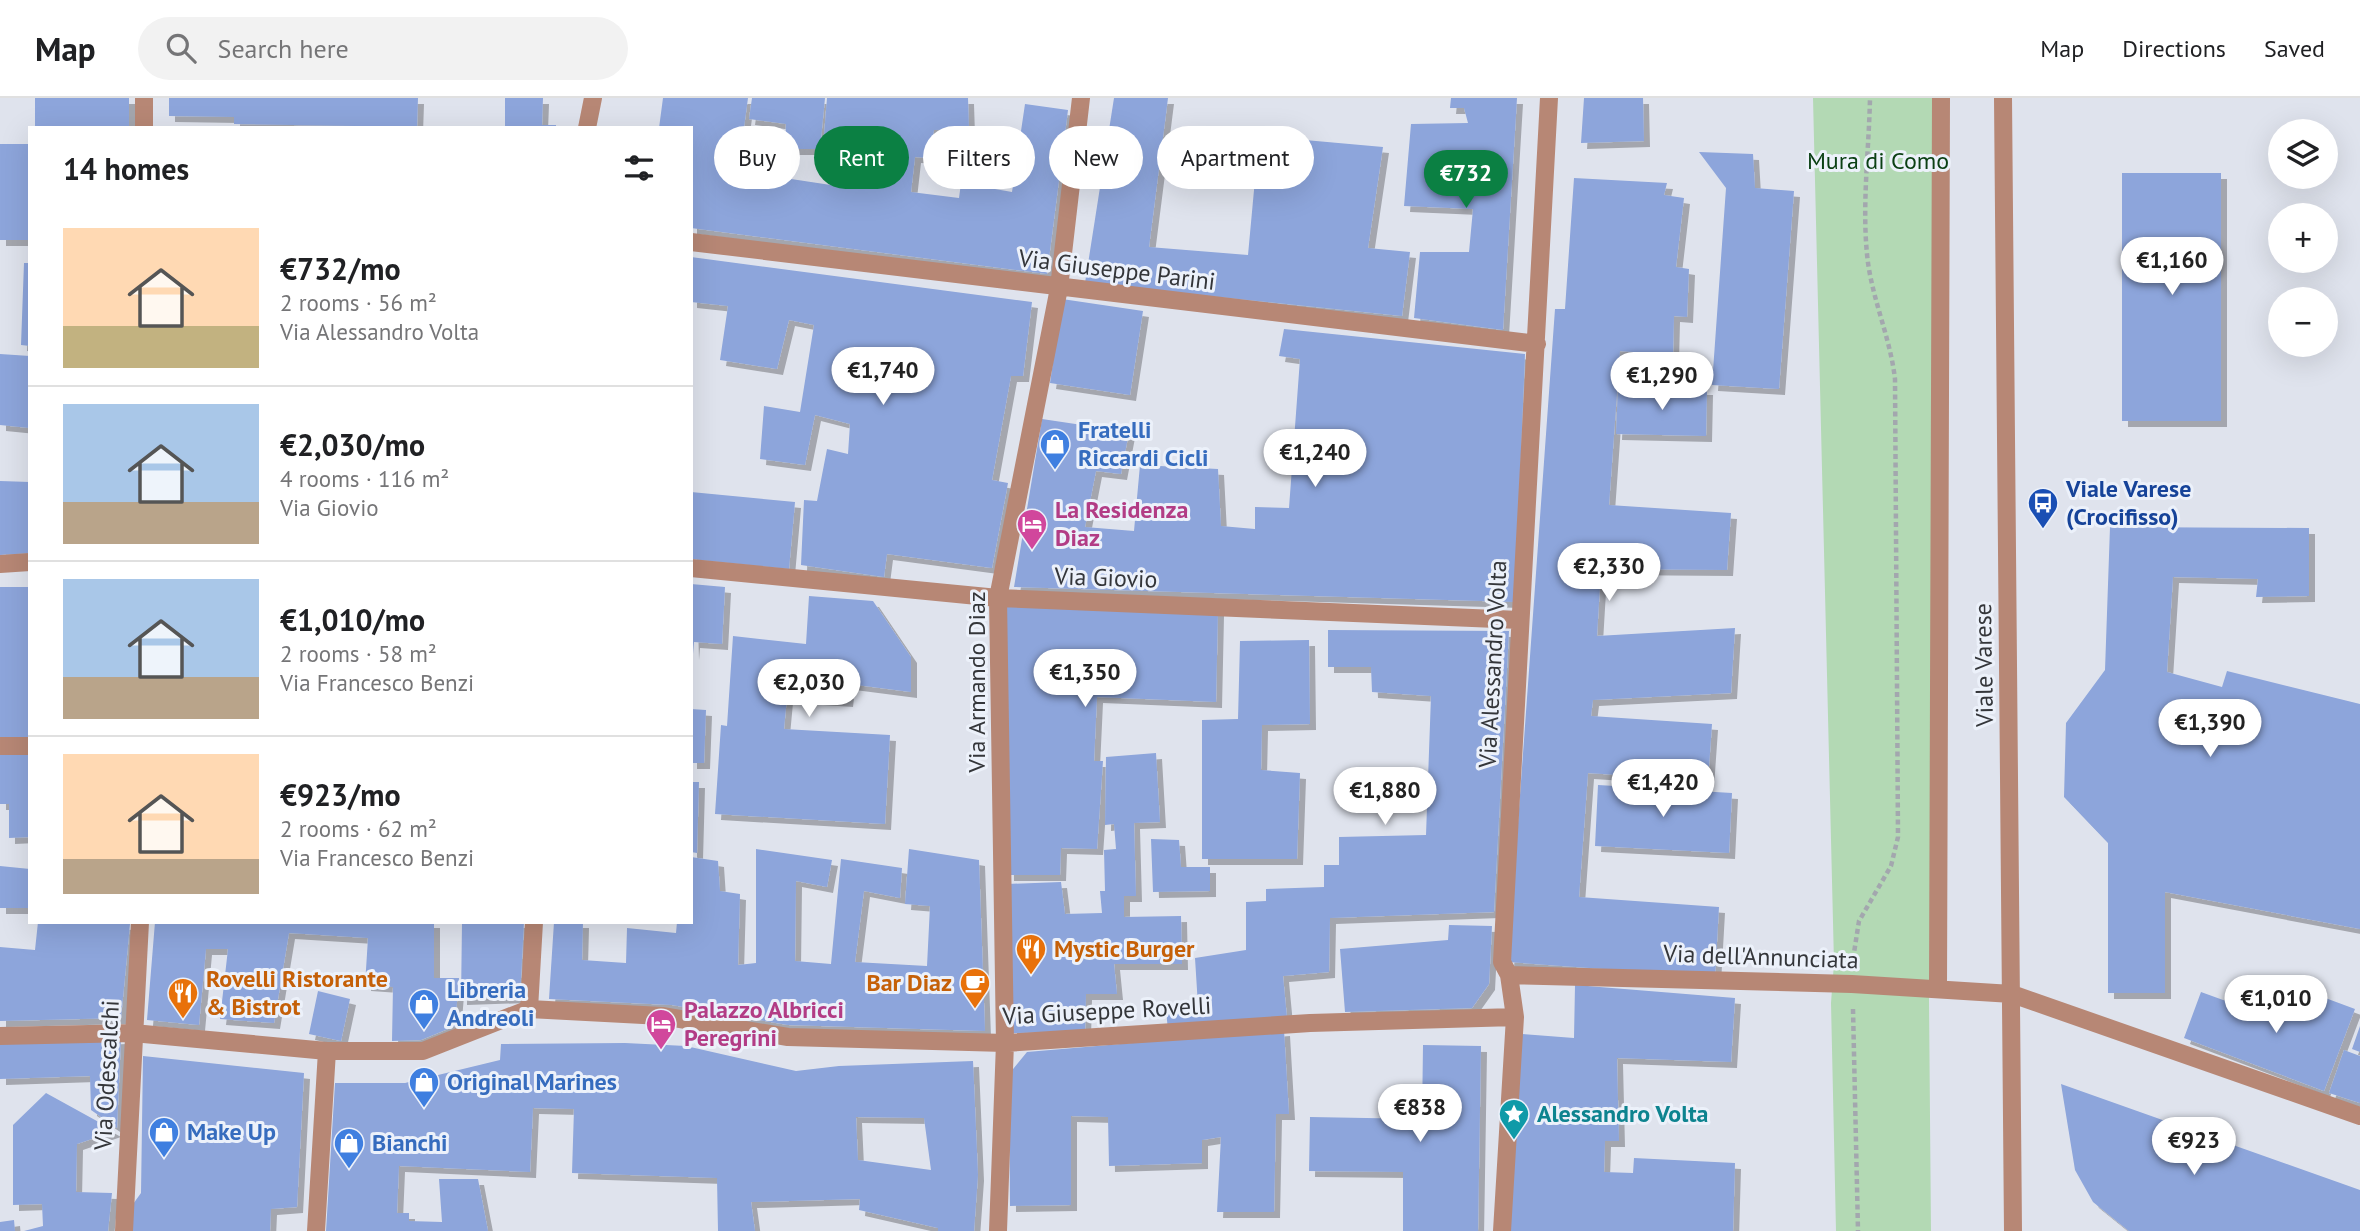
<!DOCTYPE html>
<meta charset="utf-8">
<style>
:root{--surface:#fff;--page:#f2f2f2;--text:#202124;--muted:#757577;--line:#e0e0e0;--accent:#0b8043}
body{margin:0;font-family:"PT Sans",sans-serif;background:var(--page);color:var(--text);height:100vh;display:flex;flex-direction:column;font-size:26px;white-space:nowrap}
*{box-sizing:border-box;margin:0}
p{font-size:23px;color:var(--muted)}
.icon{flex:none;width:38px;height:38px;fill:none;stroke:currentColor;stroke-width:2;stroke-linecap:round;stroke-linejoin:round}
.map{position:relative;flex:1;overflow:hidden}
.panel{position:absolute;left:28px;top:28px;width:665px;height:798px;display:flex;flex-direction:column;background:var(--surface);border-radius:0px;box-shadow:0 7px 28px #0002}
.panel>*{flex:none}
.guide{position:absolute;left:714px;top:28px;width:665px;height:63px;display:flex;gap:14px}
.buttons{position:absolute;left:2268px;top:21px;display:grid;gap:14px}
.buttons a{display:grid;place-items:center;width:70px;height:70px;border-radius:50%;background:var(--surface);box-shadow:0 7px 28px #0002;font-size:35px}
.price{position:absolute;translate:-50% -60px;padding:0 16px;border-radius:24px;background:#fff;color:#222;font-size:23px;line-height:46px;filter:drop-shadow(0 2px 4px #0008)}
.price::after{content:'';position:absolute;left:50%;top:42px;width:21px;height:16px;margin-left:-10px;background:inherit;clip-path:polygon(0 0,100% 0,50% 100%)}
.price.on{background:var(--accent);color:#fff}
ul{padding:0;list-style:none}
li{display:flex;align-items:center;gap:21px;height:175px;padding:0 35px}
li+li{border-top:2px solid var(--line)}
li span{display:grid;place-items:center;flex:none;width:196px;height:140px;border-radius:0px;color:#555}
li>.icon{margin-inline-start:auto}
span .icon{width:84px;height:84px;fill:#fffc;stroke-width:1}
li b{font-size:30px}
h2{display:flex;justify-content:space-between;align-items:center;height:84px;padding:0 35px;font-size:30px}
.pill{padding:0 24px;border-radius:32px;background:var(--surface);box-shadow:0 7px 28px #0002;font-size:24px;line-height:63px}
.pill.on{background:var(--accent);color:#fff}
header{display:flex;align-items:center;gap:42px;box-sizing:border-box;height:98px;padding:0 35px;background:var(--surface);border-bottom:2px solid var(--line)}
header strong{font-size:33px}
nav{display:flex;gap:38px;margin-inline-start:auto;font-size:24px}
.search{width:490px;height:63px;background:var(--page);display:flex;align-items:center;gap:18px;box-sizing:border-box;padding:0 24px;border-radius:38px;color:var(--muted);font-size:26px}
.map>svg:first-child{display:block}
.green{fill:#b3d9b4}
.building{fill:#8da5db;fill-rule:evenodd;filter:url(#shadow)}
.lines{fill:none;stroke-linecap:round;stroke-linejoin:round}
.path{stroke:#a3a7ae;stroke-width:4.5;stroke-dasharray:5 3.5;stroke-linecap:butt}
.minor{stroke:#b78775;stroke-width:18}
.labels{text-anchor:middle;stroke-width:6;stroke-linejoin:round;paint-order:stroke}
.park-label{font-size:24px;fill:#0b4014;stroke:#ecf1fa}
.street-label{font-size:24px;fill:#34363a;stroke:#ecf1fa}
.shop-label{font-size:24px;font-weight:bold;fill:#366cbe;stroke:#ecf1fa;text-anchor:start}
.transit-label{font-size:24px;font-weight:bold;fill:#164399;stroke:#ecf1fa;text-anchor:start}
.hotel-label{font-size:24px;font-weight:bold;fill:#b23c85;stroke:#ecf1fa;text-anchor:start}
.food-label{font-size:24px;font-weight:bold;fill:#c56008;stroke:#ecf1fa;text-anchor:start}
.culture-label{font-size:24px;font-weight:bold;fill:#0d838f;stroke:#ecf1fa;text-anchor:start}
</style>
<header>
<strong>Map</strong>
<div class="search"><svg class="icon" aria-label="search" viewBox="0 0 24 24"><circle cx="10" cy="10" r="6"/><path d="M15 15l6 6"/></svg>Search here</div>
<nav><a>Map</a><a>Directions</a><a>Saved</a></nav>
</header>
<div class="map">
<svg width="2360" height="1133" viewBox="0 0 2360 1133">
<defs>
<filter id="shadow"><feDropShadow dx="6" dy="6" stdDeviation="0" flood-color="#0004"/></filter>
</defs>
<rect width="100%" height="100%" fill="#dfe3ed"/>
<path class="green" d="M1813,0H1941L1929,903L1931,1133H1836L1831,905L1834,865Z"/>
<path class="building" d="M35,0H129V30H35Z
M169,0H418L417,29L234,26V19L169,18Z
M505,0H543L542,27H556V30H505Z
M663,0H748L738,73L857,91L863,54L823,50L827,0H968L969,31L934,32L929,60L915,59L911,94L959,100L961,85L1012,94L1025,6L1068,12L1047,176L691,130V30H659Z
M752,0H825L820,51H785L786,26L749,21Z
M1114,0H1168L1149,149L1248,157L1259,38L1383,49L1368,150L1410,154L1402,218L1085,185Z
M1451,0H1517L1503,232L1414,220L1420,154H1469L1473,111L1404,108L1411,26L1468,25L1464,10H1450Z
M1584,0H1643L1644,43L1581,45Z
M0,46H30V142H0Z
M1699,54L1753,56L1755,90L1794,93L1779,291L1712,287L1726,90Z
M2122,75H2221V323H2122Z
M1574,80L1667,85L1664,97L1684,100L1676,169L1689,171L1687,219L1674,218L1673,257L1620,253L1609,407L1731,415L1727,472L1601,471L1597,538L1735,530L1731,595L1593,602L1591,618L1712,626L1708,683L1588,675L1579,799L1719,809L1715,879L1508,864L1555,211H1565Z
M691,159L1032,204L1023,278H1011L992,382L1008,385L992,470L887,456L884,479L801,467L804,402L817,403L827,351L848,356L850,326L815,317L805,367L760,361L764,308L800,314L814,227L789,222L777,271L720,262L728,208L691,204Z
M24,165H30V248L21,247Z
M1062,201L1143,213L1130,297L1050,285Z
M1284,231L1525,256L1515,504L1014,489L1042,321L1129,334L1121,376L1096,373L1085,429L1134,433L1140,367L1218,371L1221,428L1255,431V409L1289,410L1300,261L1279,258Z
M0,256L30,258V330L0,327Z
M1618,290L1707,291L1706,338L1616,336Z
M0,383L30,384V455L0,457Z
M691,394L795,404L789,471L691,461Z
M2110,429L2309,430V498L2256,499L2258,481L2173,479L2167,574L2222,589L2227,573L2360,606V831L2165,794V895H2108V745L2064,699L2066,625L2105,572Z
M691,486L725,489L722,546L694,544L693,556Z
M0,489H30V640H0Z
M809,498L873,503L911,559V594L849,586L847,603L787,599L784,631L890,637L885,726L715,716L721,627L727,628L733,538L806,546Z
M1005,505L1218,512L1216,604L1097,599L1094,663H1103L1097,751L1061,750L1060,777H1008Z
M1328,532L1509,533L1494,814L1330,820L1329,874L1283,878L1287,920L1168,933L1166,911L1198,908L1195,860L1246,852V804L1266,803V791L1324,789V767H1339V739L1426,737L1431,598L1372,594L1371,569H1328Z
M1309,542L1310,626L1262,627L1261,672L1300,675L1297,761H1202V622L1238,621L1240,543Z
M691,611L706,612L704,665H691Z
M30,655V739L9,740V706H0V656Z
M1156,655L1160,724L1134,725L1136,798H1124V819L1181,818L1182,866H1114L1117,896H1086L1085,934L1011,935L1008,786L1061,784L1065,816L1102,815L1100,793H1105L1104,752L1116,751L1114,726L1105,727L1106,659Z
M691,684H699L697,755L691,754Z
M1598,687L1732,695L1729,755L1595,748Z
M1151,741L1179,742L1181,769H1210V793L1153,794Z
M756,751L832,762L827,789L796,783L795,863L831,866L841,761L902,770L900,800L864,793L855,864L927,868L930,808L905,806L909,751L979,762L985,933L788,927L672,907L549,901L554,824H583L582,862L626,865L627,830L676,835L677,824H691V759L718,763L720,793L740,796L738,867L756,865Z
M0,768L30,771V810H0Z
M38,824L130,826L121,920L0,923V849L35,852Z
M155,824H434V880H459L455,928L421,942L392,943L393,889L365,887L368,840L289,835L274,925L220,921L228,851H206L199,927L147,922Z
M462,824H524L520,899L461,901Z
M1449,827L1492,828L1489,886L1472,910L1345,914L1340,851L1448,842Z
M1575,887L1735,900L1731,964L1617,960L1619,1043H1605L1604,1074L1633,1075L1634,1060L1735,1065L1733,1133H1508L1522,936L1574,940Z
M2293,888L2355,911L2324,993L2184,940L2201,894L2281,923Z
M318,893L350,901L341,943L309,936Z
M2360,928V954L2352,951Z
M1284,932L1289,1016H1276L1274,1114H1217L1221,1039L1202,1042V1065L1109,1068L1108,1019L1071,1018V1107L1010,1108L1009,976L1027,954Z
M121,940L117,1030L91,1012L90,978L0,981V945Z
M625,945L686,948L796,973L839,968L973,963L978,1077L974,1133H938V1130L859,1112L860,1101L751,1104L755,1133H718L717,1080L572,1075L574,1011L533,1010L530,1074L399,1068L397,1115H409V1123L442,1124L439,1081H478L488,1133H326L335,985H405L500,962L501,946ZM856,1019L924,1020L931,1072L858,1062Z
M1423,947L1481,948L1478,1133H1403V1074L1309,1073L1310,1019L1422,1021Z
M2344,952L2360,958V1005L2329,995Z
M143,958L304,975L297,1109L271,1111L270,1133H127L128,1113L141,1095Z
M2061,986L2360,1092V1133H2129L2093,1104L2075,1072Z
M46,995L115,1033L77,1046L76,1094L112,1095L108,1133H24L43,1128L42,1106L13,1107V1027Z
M14,1122L15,1133H0V1124Z"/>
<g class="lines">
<path class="path" d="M1853,861L1859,823L1891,768L1898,739L1895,281C1890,238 1871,199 1867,156C1862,105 1869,51 1870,0
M1853,911L1858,1133"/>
<path class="minor" d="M2003,0L2013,1133
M144,30V0
M587,30L593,0
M691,144L1537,246
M0,466L30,464
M691,470L998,500L1520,522
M0,648H30
M1509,877L1852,886L2012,896L2360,1018
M1938,890L1941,0
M529,911L534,824
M0,938L133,935L327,953H423L529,911L662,918L788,939L1005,945L1310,925L1515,919
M124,1133L140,824
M316,1133L327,953
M998,1133L1005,945L998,500L1059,190L1081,0
M1502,1133L1515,919L1509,877L1502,864L1549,0"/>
</g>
<defs>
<g id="shop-pin" transform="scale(1.575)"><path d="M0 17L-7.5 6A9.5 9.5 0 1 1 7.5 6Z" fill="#3f7fe0" stroke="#ecf1fa"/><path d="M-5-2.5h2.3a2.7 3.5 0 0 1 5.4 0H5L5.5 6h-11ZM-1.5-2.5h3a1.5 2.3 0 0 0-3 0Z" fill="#fff"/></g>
<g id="bus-pin" transform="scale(1.575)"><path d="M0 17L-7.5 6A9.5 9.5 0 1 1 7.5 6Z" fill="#1a4fb4" stroke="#ecf1fa"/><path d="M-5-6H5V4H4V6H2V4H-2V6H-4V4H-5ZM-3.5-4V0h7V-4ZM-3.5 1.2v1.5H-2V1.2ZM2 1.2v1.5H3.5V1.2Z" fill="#fff"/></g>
<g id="hotel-pin" transform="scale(1.575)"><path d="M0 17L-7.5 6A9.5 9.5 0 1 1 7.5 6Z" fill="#d1479c" stroke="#ecf1fa"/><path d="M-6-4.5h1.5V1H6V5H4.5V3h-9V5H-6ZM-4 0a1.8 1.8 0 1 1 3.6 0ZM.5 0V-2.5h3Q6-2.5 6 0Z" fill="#fff"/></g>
<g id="restaurant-pin" transform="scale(1.575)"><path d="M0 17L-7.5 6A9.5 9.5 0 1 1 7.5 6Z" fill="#e8710a" stroke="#ecf1fa"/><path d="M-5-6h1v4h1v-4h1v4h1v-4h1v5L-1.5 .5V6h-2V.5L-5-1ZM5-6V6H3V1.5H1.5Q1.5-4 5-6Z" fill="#fff"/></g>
<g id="cafe-pin" transform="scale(1.575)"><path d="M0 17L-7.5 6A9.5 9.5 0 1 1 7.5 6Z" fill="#e8710a" stroke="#ecf1fa"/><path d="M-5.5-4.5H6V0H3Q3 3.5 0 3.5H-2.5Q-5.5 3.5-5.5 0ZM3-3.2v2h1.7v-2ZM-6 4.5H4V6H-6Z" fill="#fff"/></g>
<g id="sight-pin" transform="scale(1.575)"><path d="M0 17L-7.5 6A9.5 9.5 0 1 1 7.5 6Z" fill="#0f9aa8" stroke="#ecf1fa"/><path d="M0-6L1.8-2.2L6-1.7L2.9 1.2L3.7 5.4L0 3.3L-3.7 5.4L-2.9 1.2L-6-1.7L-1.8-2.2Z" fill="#fff"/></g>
</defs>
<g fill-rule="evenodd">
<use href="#shop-pin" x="1055" y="346"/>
<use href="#bus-pin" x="2043" y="405"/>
<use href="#hotel-pin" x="1032" y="426"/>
<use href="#restaurant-pin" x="1031" y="851"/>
<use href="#cafe-pin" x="975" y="885"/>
<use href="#restaurant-pin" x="183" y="895"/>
<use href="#shop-pin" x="424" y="906"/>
<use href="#hotel-pin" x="661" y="926"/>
<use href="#shop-pin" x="424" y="984"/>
<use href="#sight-pin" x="1514" y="1016"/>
<use href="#shop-pin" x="164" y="1034"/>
<use href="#shop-pin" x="349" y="1045"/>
</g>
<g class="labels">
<g class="park-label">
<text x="1878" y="71">Mura di Como</text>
</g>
<g class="street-label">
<text transform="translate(1117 172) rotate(7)" y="8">Via Giuseppe Parini</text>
<text transform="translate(1106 480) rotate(2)" y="8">Via Giovio</text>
<text transform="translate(1493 566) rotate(-87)" y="8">Via Alessandro Volta</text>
<text transform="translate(1984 567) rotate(-91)" y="8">Viale Varese</text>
<text transform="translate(977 584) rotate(-90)" y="8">Via Armando Diaz</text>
<text transform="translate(1761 859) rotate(2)" y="8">Via dell'Annunciata</text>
<text transform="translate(1107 913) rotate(-3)" y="8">Via Giuseppe Rovelli</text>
<text transform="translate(107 977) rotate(-87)" y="8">Via Odescalchi</text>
</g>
<g class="shop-label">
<text x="1078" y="340">Fratelli<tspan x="1078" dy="28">Riccardi Cicli</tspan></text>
<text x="447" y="900">Libreria<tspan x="447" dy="28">Andreoli</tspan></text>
<text x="447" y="992">Original Marines</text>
<text x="187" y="1042">Make Up</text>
<text x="372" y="1053">Bianchi</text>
</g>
<g class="transit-label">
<text x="2066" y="399">Viale Varese<tspan x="2066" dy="28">(Crocifisso)</tspan></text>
</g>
<g class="hotel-label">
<text x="1055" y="420">La Residenza<tspan x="1055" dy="28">Diaz</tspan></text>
<text x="684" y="920">Palazzo Albricci<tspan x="684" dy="28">Peregrini</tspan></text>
</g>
<g class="food-label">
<text x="1054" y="859">Mystic Burger</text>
<text x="206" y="889">Rovelli Ristorante<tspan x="206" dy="28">&amp; Bistrot</tspan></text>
<text x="952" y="893" text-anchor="end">Bar Diaz</text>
</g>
<g class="culture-label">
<text x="1537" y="1024">Alessandro Volta</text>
</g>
</g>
</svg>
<div class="buttons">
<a><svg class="icon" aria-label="layers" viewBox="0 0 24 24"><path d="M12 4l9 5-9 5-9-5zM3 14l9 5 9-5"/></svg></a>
<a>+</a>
<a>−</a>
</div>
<b class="price on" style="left:1466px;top:112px">€732</b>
<b class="price" style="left:2172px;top:199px">€1,160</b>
<b class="price" style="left:883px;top:309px">€1,740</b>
<b class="price" style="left:1662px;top:314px">€1,290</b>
<b class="price" style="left:1315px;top:391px">€1,240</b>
<b class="price" style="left:1609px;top:505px">€2,330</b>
<b class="price" style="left:1085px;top:611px">€1,350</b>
<b class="price" style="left:809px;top:621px">€2,030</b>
<b class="price" style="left:2210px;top:661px">€1,390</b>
<b class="price" style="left:1663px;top:721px">€1,420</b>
<b class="price" style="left:1385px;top:729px">€1,880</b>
<b class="price" style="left:2276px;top:937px">€1,010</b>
<b class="price" style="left:1420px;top:1046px">€838</b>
<b class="price" style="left:2194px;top:1079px">€923</b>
<div class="guide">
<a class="pill">Buy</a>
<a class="pill on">Rent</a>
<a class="pill">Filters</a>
<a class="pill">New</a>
<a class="pill">Apartment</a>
</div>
<section class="panel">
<h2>14 homes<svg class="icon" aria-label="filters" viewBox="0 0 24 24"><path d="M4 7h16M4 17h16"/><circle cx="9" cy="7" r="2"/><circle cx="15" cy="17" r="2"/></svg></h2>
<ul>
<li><span style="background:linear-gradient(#ffd9b3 70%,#c2b280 0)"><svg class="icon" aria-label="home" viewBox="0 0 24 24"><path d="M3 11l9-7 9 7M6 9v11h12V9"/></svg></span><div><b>€732/mo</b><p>2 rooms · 56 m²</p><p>Via Alessandro Volta</p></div></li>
<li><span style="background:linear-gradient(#a9c7e8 70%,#b9a48a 0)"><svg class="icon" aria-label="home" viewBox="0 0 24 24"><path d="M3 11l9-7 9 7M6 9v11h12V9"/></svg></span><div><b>€2,030/mo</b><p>4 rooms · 116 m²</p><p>Via Giovio</p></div></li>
<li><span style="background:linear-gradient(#a9c7e8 70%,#b9a48a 0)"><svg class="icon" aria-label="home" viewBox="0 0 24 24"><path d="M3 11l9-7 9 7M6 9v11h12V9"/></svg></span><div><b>€1,010/mo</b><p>2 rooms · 58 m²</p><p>Via Francesco Benzi</p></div></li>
<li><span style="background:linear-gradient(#ffd9b3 75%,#b9a48a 0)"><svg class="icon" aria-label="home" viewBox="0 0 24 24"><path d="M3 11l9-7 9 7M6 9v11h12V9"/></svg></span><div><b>€923/mo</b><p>2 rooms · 62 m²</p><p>Via Francesco Benzi</p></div></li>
</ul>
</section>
</div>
